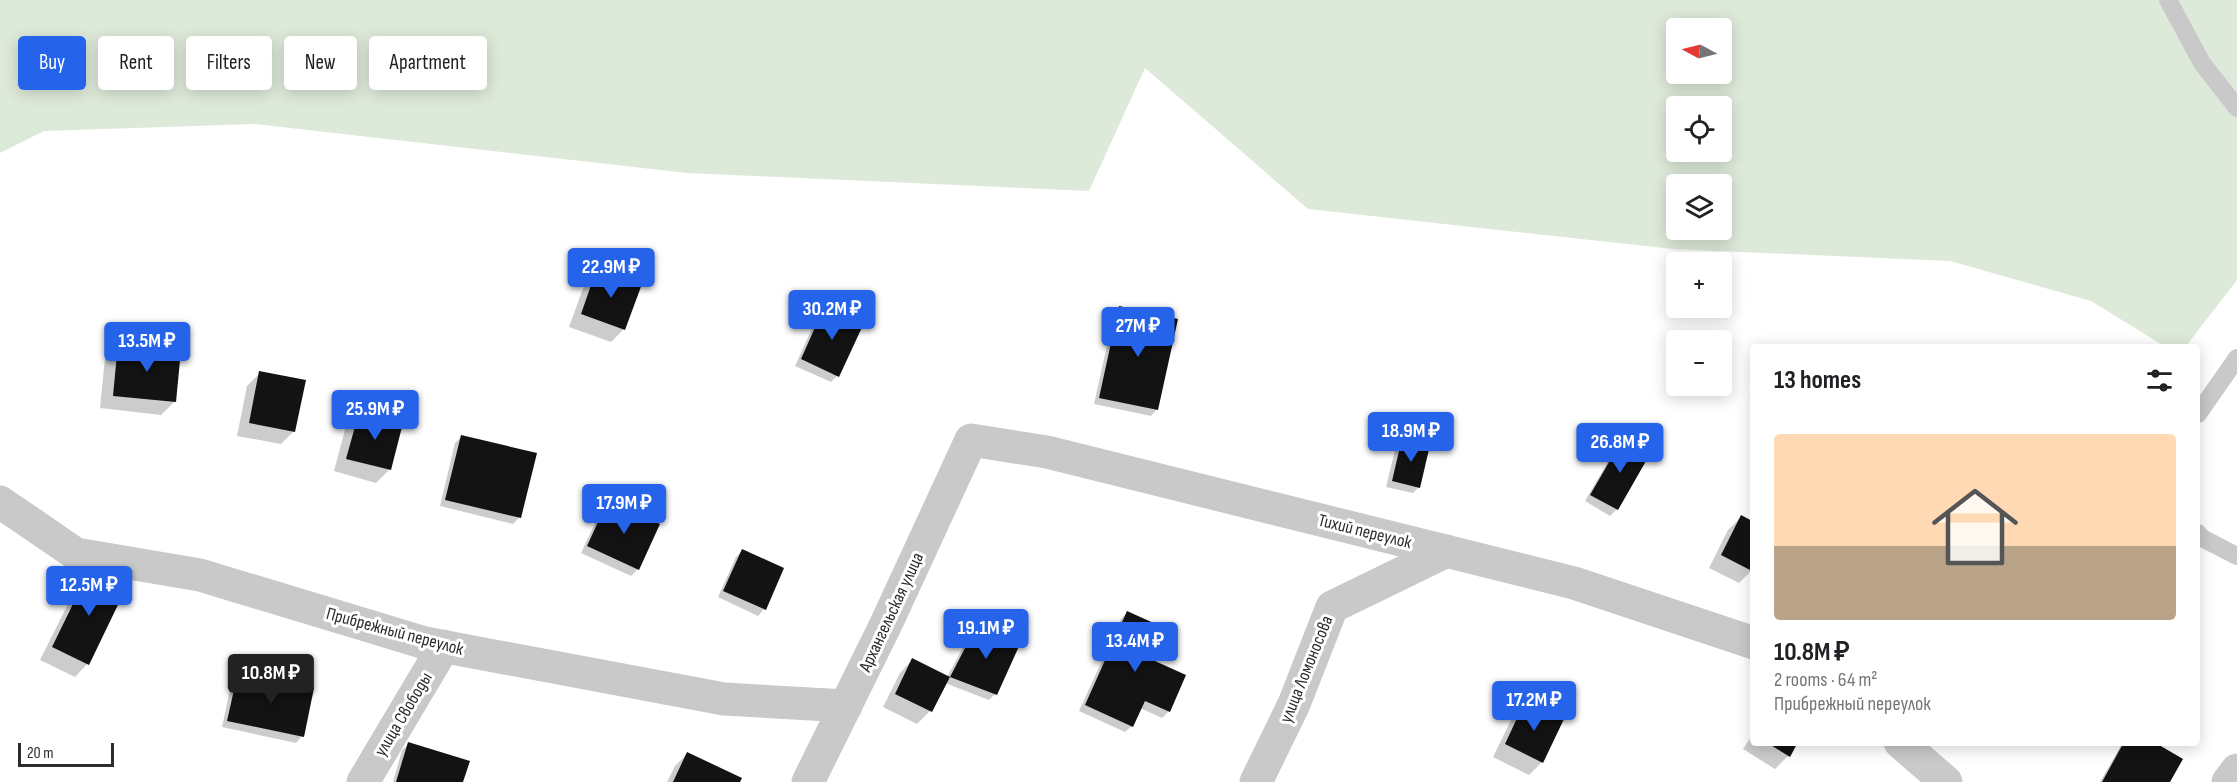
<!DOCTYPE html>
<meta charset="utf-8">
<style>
:root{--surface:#fff;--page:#f2f2f2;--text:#202124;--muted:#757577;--line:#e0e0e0;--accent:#2563eb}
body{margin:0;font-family:"Sofia Sans Condensed",sans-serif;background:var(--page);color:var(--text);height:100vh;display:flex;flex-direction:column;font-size:22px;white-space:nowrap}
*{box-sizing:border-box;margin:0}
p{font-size:20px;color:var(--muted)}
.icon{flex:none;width:33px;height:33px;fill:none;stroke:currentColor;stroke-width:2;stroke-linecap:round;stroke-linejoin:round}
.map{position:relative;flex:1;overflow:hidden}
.details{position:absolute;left:1750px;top:344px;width:450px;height:402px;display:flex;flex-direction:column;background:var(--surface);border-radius:6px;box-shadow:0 3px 15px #0003}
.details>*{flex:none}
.top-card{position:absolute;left:18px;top:36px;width:570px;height:54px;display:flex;gap:12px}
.needle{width:39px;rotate:277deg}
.tools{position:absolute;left:1666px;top:18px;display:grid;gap:12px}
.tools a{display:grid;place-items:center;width:66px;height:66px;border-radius:6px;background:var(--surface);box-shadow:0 3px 15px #0003;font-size:30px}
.scale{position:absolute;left:18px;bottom:15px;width:96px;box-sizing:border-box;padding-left:6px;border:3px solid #2c2c2c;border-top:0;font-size:16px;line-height:21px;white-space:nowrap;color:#2c2c2c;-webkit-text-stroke:4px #fff;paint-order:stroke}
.price{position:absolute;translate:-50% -51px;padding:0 14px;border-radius:6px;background:var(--accent);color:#fff;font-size:20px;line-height:39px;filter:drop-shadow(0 2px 3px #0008)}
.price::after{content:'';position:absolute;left:50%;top:36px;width:18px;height:14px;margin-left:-9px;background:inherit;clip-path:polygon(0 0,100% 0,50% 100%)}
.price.on{background:#222;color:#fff}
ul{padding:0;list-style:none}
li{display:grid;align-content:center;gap:12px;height:318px;padding:0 24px}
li+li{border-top:2px solid var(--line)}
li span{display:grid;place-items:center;height:186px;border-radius:6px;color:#555}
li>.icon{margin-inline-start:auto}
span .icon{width:108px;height:108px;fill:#fffc;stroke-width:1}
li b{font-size:26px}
h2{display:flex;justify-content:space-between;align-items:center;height:72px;padding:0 24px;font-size:26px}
.chip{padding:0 21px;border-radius:6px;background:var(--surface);box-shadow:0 3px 15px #0003;font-size:21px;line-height:54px}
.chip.on{background:var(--accent);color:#fff}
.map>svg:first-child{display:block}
.green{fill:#deead9;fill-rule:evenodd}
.shadow{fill:#0003}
.building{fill:#131313}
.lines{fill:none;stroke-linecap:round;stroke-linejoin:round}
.lane{stroke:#c9c9c9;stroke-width:18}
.street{stroke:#c9c9c9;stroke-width:33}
.labels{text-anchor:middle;stroke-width:6;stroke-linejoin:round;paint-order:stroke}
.street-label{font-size:18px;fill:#2c2c2c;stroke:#fff}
</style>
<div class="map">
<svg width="2237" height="782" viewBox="0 0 2237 782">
<rect width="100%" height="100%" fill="#fff"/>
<path class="green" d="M0,0H2237V280L2186,346H2164L2091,301L1950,261L1673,249L1308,209L1145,68L1089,191L687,173L255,124L44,131L0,153ZM1677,28H1722V74H1677ZM1677,106H1722V152H1677ZM1677,184H1722V230H1677Z"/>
<path class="shadow" d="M598,270L624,329L611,342L569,327L585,283Z
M826,307L837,376L831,382L795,366L819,313Z
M1120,308L1157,409L1151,416L1094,404L1114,314Z
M118,345L174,402L161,415L100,408L105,358Z
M260,373L294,431L281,444L237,436L247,386Z
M359,413L402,425L389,470L376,483L334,471L346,426Z
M462,436L519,518L513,524L440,506L455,443Z
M1402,439L1419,487L1413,493L1386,487L1396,446Z
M1623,440L1648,454L1617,509L1610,516L1585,501L1617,446Z
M608,502L638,569L631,576L581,553L602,508Z
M1741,517L1752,570L1739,583L1709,568L1728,530Z
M742,551L764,609L758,616L718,597L736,557Z
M91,571L87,664L75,677L40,660L78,584Z
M1127,613L1153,662L1169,711L1162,718L1140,708L1132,726L1125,732L1079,711L1121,619Z
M977,626L995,694L989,700L945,683L930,711L917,724L883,707L900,673L912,660L947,677L971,633Z
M238,674L302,736L296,743L222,727L232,680Z
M1526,703L1542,762L1529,775L1493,757L1513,716Z
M1754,732V742H1797L1788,756L1775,769L1743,749Z
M2123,742H2151L2168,782H2100Z
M409,744L462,782H393L402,750Z
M688,753L738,782H667L675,766Z"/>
<path class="building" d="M597,268L642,284L625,330L581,314Z
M825,305L864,323L839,377L801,359Z
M1119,306L1178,319L1158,410L1099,398Z
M118,343L181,350L176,402L113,396Z
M259,371L306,380L295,432L249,423Z
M359,412L403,423L391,470L346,459Z
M461,435L537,453L521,518L445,500Z
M1402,438L1430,445L1420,488L1392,481Z
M1623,438L1650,454L1618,510L1590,495Z
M608,500L660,524L639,570L587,546Z
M1741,515L1754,522V572L1721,555Z
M742,549L784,568L766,610L723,591Z
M90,569L127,586L89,665L52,647Z
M1127,611L1169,630L1155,661L1186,675L1170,712L1145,701L1133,727L1085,705Z
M977,625L1020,644L997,695L950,677Z
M912,658L950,677L932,712L895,694Z
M238,672L314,688L304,737L227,721Z
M1525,701L1564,719L1543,763L1505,744Z
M408,742L470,761L463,782H396Z
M1766,742H1798L1790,757Z
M2124,742H2154L2183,759L2170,782H2102Z
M687,752L742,778L740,782H673Z"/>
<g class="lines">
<path class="lane" d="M2168,0L2202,63L2237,108
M2198,414L2237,358
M2198,533L2202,538L2237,556"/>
<path class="street" d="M0,502L76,554L200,575L425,643L724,699L846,706
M1900,742L1946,782
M363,782L444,646
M808,782L886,624L971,440L1047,452L1574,583L1754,643
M1256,782L1294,704L1332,607L1447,551
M2228,782L2237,770"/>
</g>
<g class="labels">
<g class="street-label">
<text transform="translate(1365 531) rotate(14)" y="6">Тихий переулок</text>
<text transform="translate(891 612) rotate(-65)" y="6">Архангельская улица</text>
<text transform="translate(395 631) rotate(15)" y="6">Прибрежный переулок</text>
<text transform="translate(1306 669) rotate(-68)" y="6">улица Ломоносова</text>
<text transform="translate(403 714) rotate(-59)" y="6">улица Свободы</text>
</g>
</g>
</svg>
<div class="tools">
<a><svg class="needle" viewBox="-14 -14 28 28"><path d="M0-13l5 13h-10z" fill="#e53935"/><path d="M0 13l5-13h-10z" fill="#757577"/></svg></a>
<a><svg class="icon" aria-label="locate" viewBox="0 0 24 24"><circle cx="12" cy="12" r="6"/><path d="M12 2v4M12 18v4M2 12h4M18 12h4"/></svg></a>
<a><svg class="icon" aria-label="layers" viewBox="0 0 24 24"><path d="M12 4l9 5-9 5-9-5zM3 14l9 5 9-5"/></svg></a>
<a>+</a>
<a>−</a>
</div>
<div class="scale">20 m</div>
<b class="price" style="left:611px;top:299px">22.9M ₽</b>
<b class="price" style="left:832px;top:341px">30.2M ₽</b>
<b class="price" style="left:1138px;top:358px">27M ₽</b>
<b class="price" style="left:147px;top:373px">13.5M ₽</b>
<b class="price" style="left:375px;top:441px">25.9M ₽</b>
<b class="price" style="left:1411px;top:463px">18.9M ₽</b>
<b class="price" style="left:1620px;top:474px">26.8M ₽</b>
<b class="price" style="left:624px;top:535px">17.9M ₽</b>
<b class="price" style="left:89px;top:617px">12.5M ₽</b>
<b class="price" style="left:986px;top:660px">19.1M ₽</b>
<b class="price" style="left:1135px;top:673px">13.4M ₽</b>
<b class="price on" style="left:271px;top:705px">10.8M ₽</b>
<b class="price" style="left:1534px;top:732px">17.2M ₽</b>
<div class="top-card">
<a class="chip on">Buy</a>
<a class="chip">Rent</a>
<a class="chip">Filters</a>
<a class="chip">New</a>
<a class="chip">Apartment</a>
</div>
<section class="details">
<h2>13 homes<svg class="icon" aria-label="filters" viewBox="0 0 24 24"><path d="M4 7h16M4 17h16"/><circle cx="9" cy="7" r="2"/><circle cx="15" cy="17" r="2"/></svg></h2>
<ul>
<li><span style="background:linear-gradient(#ffd9b3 60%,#b9a48a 0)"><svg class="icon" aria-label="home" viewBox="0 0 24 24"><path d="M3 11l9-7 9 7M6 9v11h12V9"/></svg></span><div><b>10.8M ₽</b><p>2 rooms · 64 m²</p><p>Прибрежный переулок</p></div></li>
</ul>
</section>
</div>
